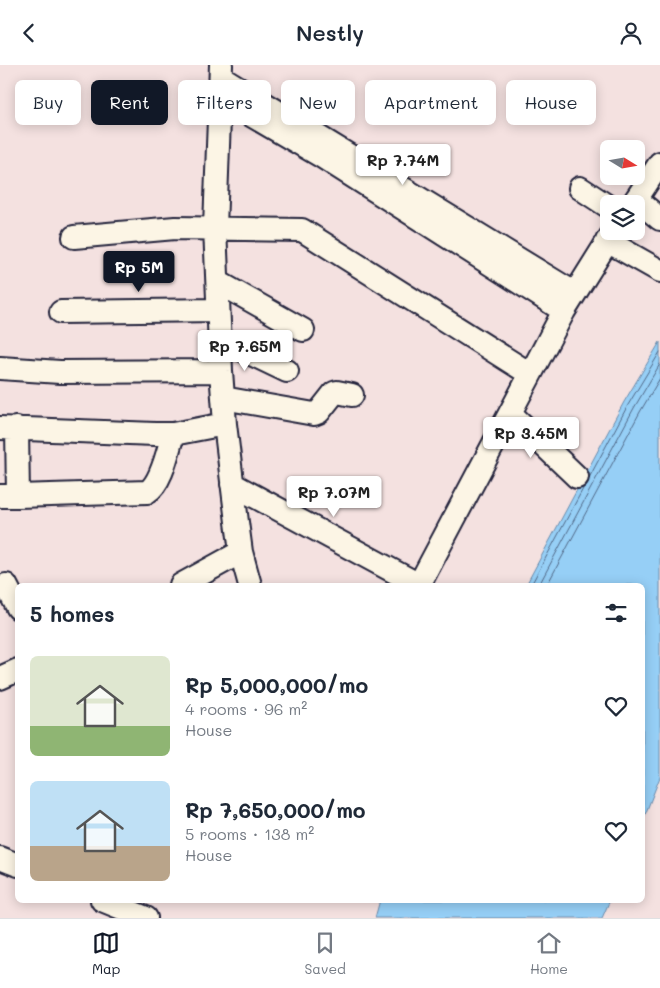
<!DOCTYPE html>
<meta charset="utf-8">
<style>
:root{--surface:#fff;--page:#f2f2f3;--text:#1f2937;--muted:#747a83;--line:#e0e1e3;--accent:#111827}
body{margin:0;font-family:Mali,sans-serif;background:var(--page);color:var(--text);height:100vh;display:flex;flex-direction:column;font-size:19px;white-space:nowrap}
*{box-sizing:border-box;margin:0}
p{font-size:16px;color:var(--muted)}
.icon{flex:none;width:28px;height:28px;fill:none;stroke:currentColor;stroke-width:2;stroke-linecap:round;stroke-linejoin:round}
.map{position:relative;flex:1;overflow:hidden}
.drawer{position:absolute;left:15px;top:518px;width:630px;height:320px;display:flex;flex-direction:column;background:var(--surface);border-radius:8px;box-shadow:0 2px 12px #0003}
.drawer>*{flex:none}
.guide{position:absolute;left:15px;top:15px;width:630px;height:45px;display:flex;gap:10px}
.needle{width:32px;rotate:101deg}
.buttons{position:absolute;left:600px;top:75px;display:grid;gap:10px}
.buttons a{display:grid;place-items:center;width:45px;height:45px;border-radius:8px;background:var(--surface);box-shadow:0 2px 12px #0003;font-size:25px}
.price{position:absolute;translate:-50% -42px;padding:0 11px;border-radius:5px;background:#fff;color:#222;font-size:16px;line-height:32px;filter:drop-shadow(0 1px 2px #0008)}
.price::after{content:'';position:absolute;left:50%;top:30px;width:15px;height:11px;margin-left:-8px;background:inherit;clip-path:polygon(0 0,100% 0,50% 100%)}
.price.current{background:var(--accent);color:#fff}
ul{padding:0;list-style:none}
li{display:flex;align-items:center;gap:15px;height:125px;padding:0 15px}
li span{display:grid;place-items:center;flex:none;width:140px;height:100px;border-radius:8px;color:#555}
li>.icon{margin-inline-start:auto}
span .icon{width:60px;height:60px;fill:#fffc;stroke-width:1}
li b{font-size:21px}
h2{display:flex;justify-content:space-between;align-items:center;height:60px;padding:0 15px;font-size:21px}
.pill{padding:0 18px;border-radius:8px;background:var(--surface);box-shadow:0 2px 12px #0003;font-size:18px;line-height:45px}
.pill.current{background:var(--accent);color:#fff}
header{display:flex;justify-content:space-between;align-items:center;height:65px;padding:0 15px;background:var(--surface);font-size:22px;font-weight:600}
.tab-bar{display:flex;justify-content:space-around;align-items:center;height:70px;border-top:1px solid var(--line);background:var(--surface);font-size:14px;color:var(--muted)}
.tab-bar a{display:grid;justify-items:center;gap:2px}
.tab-bar .current{color:var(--accent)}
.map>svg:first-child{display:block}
.water{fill:#96cff6;stroke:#688aab}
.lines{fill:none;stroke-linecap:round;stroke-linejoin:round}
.shore{stroke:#506786;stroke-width:1}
.minor-casing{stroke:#22223b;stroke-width:26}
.minor{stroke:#fcf5e5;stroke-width:22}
</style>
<header><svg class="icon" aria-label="back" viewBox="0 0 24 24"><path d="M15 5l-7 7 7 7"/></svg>Nestly<svg class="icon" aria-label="person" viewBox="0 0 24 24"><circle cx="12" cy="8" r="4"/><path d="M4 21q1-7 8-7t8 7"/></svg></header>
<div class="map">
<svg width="660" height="853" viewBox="0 0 660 853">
<rect width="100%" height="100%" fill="#f4e1e0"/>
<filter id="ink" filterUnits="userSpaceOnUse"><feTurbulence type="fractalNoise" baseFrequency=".02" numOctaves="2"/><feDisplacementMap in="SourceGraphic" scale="10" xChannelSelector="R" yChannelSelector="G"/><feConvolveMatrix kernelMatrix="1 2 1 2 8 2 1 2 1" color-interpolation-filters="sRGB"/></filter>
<g filter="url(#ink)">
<path class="water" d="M660,277V712L643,755L642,520H526L624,337Z
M380,835H610L602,853H375Z"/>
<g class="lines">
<path class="shore" d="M589,413L628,340L660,287
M531,520L584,422
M539,520L634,343L660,299
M547,520L640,347L660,313"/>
<g class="minor-casing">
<path id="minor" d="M221,0L215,162L221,306L225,359L237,457L241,487L250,520
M221,12L574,228
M220,32L321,91L564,246
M580,123L609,142
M636,134L660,154
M633,139L660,98
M74,172L175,163L302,165L530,309
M607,176L660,206
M218,217L303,265
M61,247L218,245
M220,274L287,306
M0,303L60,307L221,306
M223,333L314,349L319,347L334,328L337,327L352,330
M511,349L577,412
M0,363L155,369H173L225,359
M232,419L419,520
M0,431H18L17,363
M18,431L147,427C162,418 168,385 173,369
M6,520L18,543
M181,520L241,487
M419,520L564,246L614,166
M0,613L18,605
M0,793L18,800
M102,835L146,853"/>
</g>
<use href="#minor" class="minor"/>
</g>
</g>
</svg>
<div class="buttons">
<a><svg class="needle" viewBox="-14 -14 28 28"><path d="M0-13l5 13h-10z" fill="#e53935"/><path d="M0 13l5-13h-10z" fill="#747a83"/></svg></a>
<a><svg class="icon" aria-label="layers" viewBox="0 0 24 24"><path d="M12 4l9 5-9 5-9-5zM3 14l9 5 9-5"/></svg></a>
</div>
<b class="price" style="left:403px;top:121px">Rp 7.74M</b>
<b class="price current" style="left:139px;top:228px">Rp 5M</b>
<b class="price" style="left:245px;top:307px">Rp 7.65M</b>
<b class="price" style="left:531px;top:394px">Rp 3.45M</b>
<b class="price" style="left:334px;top:453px">Rp 7.07M</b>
<div class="guide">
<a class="pill">Buy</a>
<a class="pill current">Rent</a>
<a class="pill">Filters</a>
<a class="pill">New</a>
<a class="pill">Apartment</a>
<a class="pill">House</a>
</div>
<section class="drawer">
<h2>5 homes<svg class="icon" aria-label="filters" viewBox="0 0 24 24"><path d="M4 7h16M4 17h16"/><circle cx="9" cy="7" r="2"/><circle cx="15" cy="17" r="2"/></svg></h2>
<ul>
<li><span style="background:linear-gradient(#dfe7d0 70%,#8fb573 0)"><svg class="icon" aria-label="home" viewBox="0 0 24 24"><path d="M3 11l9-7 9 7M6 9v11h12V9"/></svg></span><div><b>Rp 5,000,000/mo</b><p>4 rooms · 96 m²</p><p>House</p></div><svg class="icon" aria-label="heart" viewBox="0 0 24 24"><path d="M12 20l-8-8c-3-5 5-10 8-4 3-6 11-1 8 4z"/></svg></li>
<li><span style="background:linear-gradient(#bfe0f5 65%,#b9a48a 0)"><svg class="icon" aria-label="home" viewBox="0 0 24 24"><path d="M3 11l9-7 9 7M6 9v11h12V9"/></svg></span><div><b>Rp 7,650,000/mo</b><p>5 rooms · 138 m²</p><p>House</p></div><svg class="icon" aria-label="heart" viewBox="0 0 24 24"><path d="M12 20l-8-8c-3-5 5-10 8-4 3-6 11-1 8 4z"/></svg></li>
</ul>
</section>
</div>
<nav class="tab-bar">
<a class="current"><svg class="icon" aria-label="map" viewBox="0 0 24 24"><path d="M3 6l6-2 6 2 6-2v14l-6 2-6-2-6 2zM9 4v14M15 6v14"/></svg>Map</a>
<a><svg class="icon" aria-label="saved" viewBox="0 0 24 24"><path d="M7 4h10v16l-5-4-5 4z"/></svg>Saved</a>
<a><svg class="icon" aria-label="home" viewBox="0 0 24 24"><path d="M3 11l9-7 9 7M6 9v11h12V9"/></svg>Home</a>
</nav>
